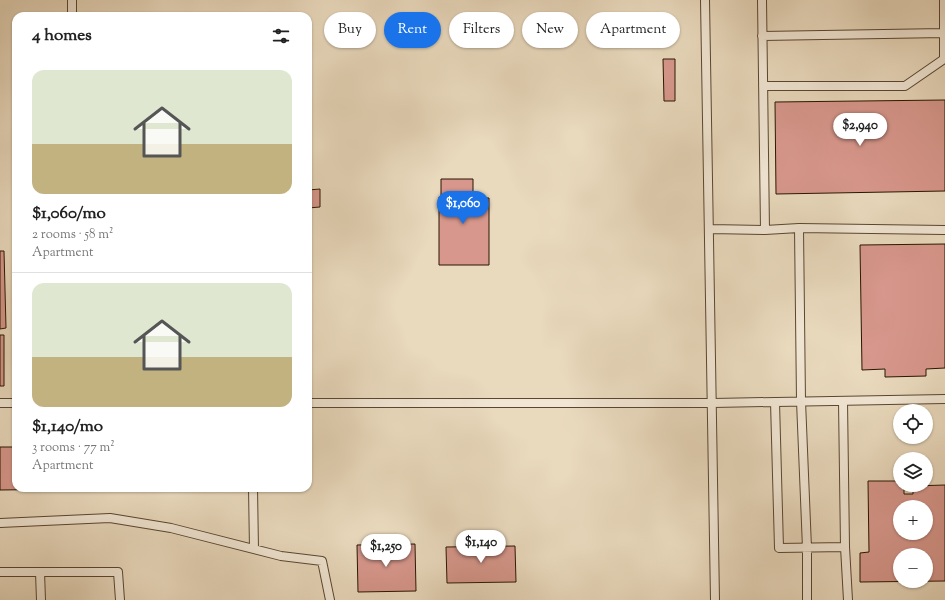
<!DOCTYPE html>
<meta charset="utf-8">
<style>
:root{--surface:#fff;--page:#f2f2f2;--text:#222;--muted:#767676;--line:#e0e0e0;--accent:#1a73e8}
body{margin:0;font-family:"Sorts Mill Goudy",serif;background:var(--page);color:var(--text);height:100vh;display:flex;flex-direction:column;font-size:15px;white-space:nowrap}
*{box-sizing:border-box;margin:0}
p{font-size:13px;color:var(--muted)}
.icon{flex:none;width:22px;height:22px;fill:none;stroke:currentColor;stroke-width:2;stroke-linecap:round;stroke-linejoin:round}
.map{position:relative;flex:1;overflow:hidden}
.drawer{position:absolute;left:12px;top:12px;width:300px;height:480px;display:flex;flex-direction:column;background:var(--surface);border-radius:12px;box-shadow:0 1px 3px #0004}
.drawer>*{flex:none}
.hud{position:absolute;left:324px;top:12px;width:380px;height:36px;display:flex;gap:8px}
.buttons{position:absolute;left:893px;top:404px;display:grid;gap:8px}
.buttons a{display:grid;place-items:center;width:40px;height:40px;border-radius:50%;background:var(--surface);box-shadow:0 1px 3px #0004;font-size:20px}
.price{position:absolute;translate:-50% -34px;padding:0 9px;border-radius:14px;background:#fff;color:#222;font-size:13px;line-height:26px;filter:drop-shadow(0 1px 2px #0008)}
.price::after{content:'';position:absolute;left:50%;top:24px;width:12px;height:9px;margin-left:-6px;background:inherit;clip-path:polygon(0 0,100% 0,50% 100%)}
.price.on{background:var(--accent);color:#fff}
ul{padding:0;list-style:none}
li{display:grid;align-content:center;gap:8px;height:212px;padding:0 20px}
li+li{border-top:1px solid var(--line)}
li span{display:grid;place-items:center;height:124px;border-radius:12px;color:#555}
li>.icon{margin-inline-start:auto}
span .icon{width:72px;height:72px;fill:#fffc;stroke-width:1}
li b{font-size:17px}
h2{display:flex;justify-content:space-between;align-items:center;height:48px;padding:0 20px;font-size:17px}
.chip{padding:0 14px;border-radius:18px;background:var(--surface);box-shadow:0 1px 3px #0004;font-size:14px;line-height:36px}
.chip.on{background:var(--accent);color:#fff}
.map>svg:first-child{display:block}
.building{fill:#d7978c;stroke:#291601;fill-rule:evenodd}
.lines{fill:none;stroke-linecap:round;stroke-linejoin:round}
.service-casing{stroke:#594730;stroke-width:10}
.service{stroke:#f1e6d4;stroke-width:8}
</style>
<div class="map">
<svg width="945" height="600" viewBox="0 0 945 600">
<rect width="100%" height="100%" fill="#e9d9bd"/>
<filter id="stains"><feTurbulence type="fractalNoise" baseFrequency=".005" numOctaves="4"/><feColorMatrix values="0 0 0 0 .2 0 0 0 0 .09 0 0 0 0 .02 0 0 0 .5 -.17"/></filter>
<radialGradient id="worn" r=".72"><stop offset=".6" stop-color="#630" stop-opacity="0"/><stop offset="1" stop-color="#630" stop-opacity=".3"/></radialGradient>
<path class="building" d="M663,59H675V101H664Z
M945,100V191L776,194L775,102Z
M441,179H473V198H489V265H439V197H441Z
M320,189V207L308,208V190Z
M945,244V368L926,369V376L885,377V369L862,370L860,245Z
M0,251H4L6,328L0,329Z
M0,335H4V386H0Z
M0,447H16V488H155L0,490Z
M868,481H900V485H904V494H913V486L945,485V581L860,582V553L869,552ZM900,507H926V533H900ZM900,555H926V581H900Z
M415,544L416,591L358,592L357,545Z
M515,546L516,582L447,583L446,547Z"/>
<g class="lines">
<g class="service-casing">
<path id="service" d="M72,0V16
M705,0L715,600
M762,36L944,33
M763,86H905L944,59V0
M799,228L801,401L807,548V600
M710,229L765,230L762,0
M765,230L799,228L945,230
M843,401L845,547L848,600
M775,402L779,548L845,547
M0,403H16
M308,403H713L945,399
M253,488L254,549
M0,523L110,518L171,528L281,556L322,561L330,600
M0,572H40L41,600
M40,572H118L120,600"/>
</g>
<use href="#service" class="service"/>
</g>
<rect width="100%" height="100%" filter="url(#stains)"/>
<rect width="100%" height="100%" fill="url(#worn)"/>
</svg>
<div class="buttons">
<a><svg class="icon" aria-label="locate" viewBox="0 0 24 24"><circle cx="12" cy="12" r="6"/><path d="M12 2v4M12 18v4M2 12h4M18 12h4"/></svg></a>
<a><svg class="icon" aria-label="layers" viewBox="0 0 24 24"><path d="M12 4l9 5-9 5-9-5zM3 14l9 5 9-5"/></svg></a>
<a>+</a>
<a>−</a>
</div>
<b class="price" style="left:860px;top:147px">$2,940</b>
<b class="price on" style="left:463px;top:225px">$1,060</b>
<b class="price" style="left:481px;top:564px">$1,140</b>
<b class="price" style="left:386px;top:568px">$1,250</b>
<div class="hud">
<a class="chip">Buy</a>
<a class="chip on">Rent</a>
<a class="chip">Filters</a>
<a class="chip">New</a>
<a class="chip">Apartment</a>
</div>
<section class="drawer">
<h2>4 homes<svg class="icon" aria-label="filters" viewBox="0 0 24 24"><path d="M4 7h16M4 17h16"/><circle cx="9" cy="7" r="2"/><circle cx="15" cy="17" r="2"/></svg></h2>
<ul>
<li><span style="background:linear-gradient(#dfe7d0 60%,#c2b280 0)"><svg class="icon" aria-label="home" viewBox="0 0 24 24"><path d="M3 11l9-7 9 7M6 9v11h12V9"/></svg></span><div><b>$1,060/mo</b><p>2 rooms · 58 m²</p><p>Apartment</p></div></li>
<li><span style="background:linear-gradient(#dfe7d0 60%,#c2b280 0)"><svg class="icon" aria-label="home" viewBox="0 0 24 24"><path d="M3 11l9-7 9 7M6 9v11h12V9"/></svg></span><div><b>$1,140/mo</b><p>3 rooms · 77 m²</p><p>Apartment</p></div></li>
</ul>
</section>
</div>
